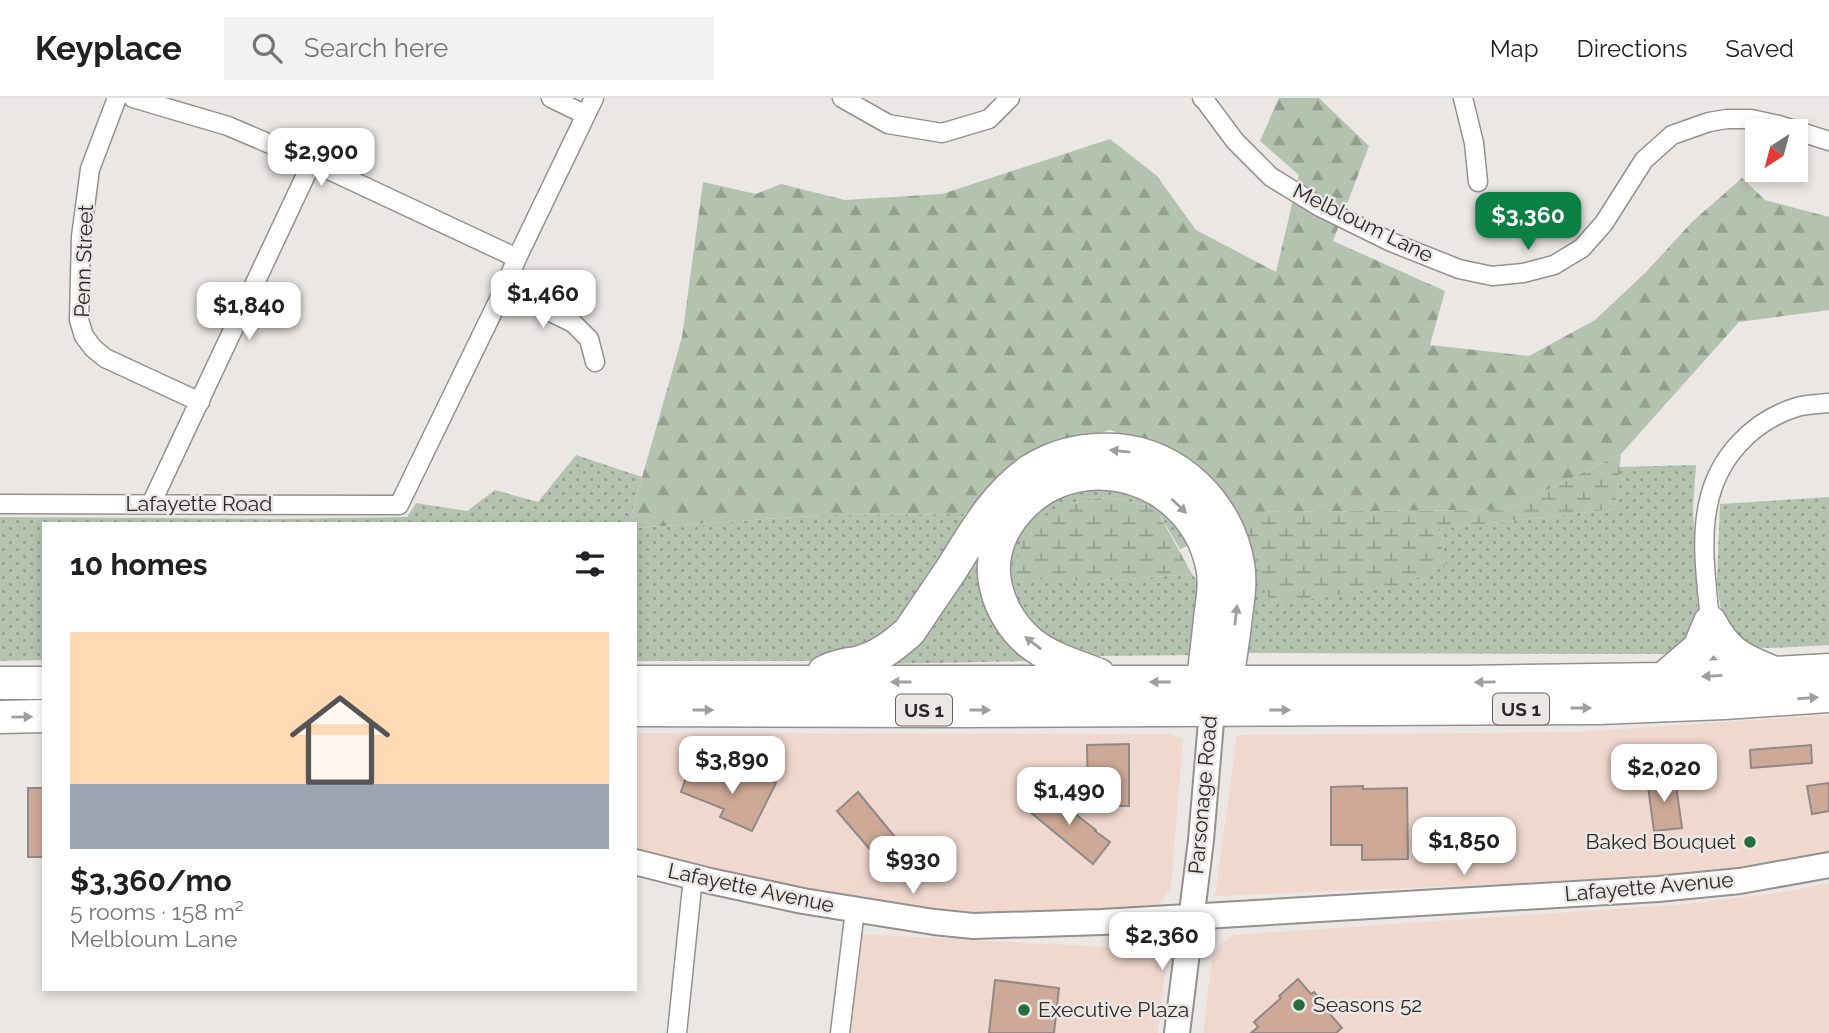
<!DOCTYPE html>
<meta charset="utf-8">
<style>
:root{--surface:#fff;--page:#f2f2f2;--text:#202124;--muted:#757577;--line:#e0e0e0;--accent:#0b8043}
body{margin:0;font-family:Raleway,sans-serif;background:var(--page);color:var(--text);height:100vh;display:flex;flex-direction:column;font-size:26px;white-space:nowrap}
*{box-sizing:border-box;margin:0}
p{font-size:23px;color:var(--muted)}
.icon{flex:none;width:38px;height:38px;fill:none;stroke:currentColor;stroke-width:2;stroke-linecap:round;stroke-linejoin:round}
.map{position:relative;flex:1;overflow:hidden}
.sheet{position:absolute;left:42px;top:424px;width:595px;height:469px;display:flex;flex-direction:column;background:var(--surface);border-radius:0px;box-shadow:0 4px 10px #0003}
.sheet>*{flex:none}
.needle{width:46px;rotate:216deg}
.controls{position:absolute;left:1745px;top:21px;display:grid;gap:14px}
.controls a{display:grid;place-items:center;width:63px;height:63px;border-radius:0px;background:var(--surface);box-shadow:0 4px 10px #0003;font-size:35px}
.price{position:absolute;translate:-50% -60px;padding:0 16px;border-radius:14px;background:#fff;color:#222;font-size:23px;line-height:46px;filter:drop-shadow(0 2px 4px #0008)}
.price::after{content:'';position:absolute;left:50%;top:42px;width:21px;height:16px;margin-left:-10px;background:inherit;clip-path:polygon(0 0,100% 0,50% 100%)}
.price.current{background:var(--accent);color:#fff}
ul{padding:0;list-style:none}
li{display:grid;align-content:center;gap:14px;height:371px;padding:0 28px}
li span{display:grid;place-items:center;height:217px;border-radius:0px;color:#555}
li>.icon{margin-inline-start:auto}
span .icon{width:126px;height:126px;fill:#fffc;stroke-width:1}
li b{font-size:30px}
h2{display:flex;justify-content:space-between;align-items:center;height:84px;padding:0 28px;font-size:30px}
header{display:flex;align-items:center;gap:42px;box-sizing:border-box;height:98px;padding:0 35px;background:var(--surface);border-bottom:2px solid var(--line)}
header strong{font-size:33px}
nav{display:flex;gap:38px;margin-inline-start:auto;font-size:24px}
.search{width:490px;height:63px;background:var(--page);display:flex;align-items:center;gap:18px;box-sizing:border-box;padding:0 24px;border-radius:0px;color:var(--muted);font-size:26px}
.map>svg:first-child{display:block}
.commercial{fill:#f0d8ce}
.grass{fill:url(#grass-dots)}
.forest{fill:url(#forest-firs)}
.wetland{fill:url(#wetland-marsh)}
.building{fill:#cea997;stroke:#8e8a88;stroke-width:2}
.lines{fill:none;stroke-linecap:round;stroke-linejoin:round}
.street-casing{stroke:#94908e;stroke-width:21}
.secondary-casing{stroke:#94908e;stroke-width:28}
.highway-casing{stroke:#94908e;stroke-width:35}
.street{stroke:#fff;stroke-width:18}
.secondary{stroke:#fff;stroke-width:24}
.highway{stroke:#fff;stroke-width:32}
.oneway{fill:#a09f9e}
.poi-dot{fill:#266e3b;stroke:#ebe7e4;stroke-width:2.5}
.labels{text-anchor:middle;stroke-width:5;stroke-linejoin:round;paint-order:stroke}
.shield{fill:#ebe7e4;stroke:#656260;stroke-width:2}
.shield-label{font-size:19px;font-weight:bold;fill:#2b2928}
.street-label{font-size:21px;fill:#2b2928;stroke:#ebe7e4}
.poi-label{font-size:21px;fill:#2b2928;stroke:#ebe7e4;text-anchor:start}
</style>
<header>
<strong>Keyplace</strong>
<div class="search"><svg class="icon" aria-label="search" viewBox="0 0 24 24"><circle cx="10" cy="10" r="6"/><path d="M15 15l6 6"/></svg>Search here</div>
<nav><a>Map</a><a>Directions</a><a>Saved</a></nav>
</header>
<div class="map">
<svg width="1829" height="935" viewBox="0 0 1829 935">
<defs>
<pattern id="grass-dots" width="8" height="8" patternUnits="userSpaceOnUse" patternTransform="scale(1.75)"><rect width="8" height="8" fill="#b4c3b0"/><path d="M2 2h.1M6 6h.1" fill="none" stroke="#939e8f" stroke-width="1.8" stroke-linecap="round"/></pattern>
<pattern id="forest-firs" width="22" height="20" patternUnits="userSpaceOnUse" patternTransform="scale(1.75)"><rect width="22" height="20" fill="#b4c3b0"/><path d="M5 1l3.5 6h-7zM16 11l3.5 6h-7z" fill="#939e8f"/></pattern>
<pattern id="wetland-marsh" width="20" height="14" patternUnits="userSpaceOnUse" patternTransform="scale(1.75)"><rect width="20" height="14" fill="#b4c3b0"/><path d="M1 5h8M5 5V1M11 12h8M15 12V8" fill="none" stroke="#939e8f"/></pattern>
</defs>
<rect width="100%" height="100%" fill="#ebe7e4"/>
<path class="commercial" d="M1829,617V757L1719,777L1215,798L1237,637L1578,634Z
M635,635L1169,636L1183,641L1171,790L1158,808L959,817L752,781L635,750Z
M1829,785V935H1203L1212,860L1221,846L1233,837L1687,806L1785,794Z
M857,836L1146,851L1166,868L1158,935H847Z"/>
<path class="grass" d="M576,357L642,379L629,425H44V562L0,563V419L276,421L407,419L416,405L467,413L495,392L538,404Z
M1696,367L1693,411L1699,533L1691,551L1663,556L1244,555L1254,467L1236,414L1272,507L1437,431L1615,411L1619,369Z
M1083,388L1138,392L1168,410L1192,446L1180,451L1155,409L1106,399L1069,406L1104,483L1192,476L1200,486L1193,557L1097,558L1074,556L1023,527L1001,469L1032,411Z
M1829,399V547L1771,550L1736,549L1724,534L1717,485L1720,406Z
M965,416L928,488L906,522L868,555L831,563H635V430L825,417Z
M996,423L986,461L1031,563L885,566Z"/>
<path class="forest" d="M1279,0H1319L1369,48L1333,143L1445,193L1430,247L1529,258L1595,222L1646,174L1693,123L1742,80L1765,102L1829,119V212L1739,224L1621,356L1506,412L1236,414L1186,360L1110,332L1034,354L965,416L825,417L635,430V425H629L682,239L703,84L756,96L781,86L845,102L942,96L1110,41L1157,78L1196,132L1276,174L1299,77L1260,43Z"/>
<path class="wetland" d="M1621,356L1615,411L1438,431L1446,468L1401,487L1271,507L1236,414L1506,412Z
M1106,399L1155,409L1192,476L1104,483L1011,481L1027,428L1069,406Z"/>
<path class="building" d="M1129,646V708H1098V695H1088L1087,647Z
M1811,647L1812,665L1751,670L1750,652Z
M744,670L776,685L752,733L720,719L724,711L681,694L689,671L735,688Z
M1667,678V681L1675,680L1682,730L1654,733L1647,681Z
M1829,685V713L1812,716L1807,688Z
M1363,688V691L1407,690L1408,761L1362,762V747H1331V689Z
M28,690H44V759H28Z
M1044,692L1096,732L1095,733L1110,744L1093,766L1029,713Z
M858,694L899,744L879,762L837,713Z
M1298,881L1311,896L1314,894L1331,913L1329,915L1342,930L1336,935H1251L1258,929L1254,924L1281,900L1279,898Z
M995,882L1059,890L1054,935H989Z"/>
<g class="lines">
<g class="street-casing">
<path id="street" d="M117,0L90,71L81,139L79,222L84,238L93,250L105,260L200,304
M133,0L228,28L312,64L517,160
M551,0L586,17
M842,0L888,26L942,35L989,21L1010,0
M1202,0L1206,4L1235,43L1271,79L1320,109L1391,144L1459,171L1492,178L1523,175L1554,167L1582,150L1604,125L1644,62L1672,37L1709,24L1727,21H1751L1779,27L1829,43
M1463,0L1474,45L1478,84
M504,191L573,225L589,241L595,264
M0,406L399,407L504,191L517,160L594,0
M151,406L312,64
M1710,524C1707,487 1700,444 1708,407C1717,360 1752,323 1797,309C1807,306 1819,306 1829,305
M677,935L693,779
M840,935L855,812"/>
</g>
<g class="secondary-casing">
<path id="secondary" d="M635,764L710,783L803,803L934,824L973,828L1102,824L1658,791L1740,783L1829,767
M1177,935L1201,742L1212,612L1206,595"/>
</g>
<g class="highway-casing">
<path id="highway" d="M1710,524C1728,557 1740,560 1772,574
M824,574C835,568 844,567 856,565C878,560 893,548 909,534C923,513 937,493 951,472C973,437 995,397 1030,373C1056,356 1085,350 1116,352C1177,356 1228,406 1238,466C1242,489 1236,512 1234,535C1230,560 1230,578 1217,601
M1099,577C1077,568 1051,561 1032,546C1014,532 1001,511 996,489C991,468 995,447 1006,428C1061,340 1191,369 1212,468C1216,486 1212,504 1210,521C1208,542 1205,563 1203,584
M1663,581L1699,550L1710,524
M635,584H1465L1663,581L1829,572
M0,585H44
M635,612L955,613L1598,610L1724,605L1829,598
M0,619L44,618"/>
</g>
<use href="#street" class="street"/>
<use href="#secondary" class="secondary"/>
<use href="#highway" class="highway"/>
</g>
<defs><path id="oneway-solid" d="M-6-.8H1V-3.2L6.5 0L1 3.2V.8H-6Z" transform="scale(1.75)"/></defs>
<g class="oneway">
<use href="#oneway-solid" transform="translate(1120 353) rotate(-174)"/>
<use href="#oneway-solid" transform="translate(1179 408) rotate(44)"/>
<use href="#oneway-solid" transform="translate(1236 517) rotate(-83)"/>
<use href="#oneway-solid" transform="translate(1033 545) rotate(-142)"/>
<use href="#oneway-solid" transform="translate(1712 578) rotate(177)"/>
<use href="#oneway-solid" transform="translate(901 584) rotate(180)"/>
<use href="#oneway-solid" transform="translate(1160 584) rotate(-180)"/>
<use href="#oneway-solid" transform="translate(1485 584) rotate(179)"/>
<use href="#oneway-solid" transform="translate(1808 600) rotate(-4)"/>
<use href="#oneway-solid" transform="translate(1581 610)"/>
<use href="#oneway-solid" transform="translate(703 612)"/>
<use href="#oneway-solid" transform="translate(980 612)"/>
<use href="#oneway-solid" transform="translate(1280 612)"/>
<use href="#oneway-solid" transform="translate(22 619) rotate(-1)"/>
</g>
<g class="poi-dot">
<circle cx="1750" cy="744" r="7"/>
<circle cx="1299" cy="907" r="7"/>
<circle cx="1024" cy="912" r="7"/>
</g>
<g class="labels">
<g class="shield">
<rect x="1493" y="595.5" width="56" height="31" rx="5"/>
<rect x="896" y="596.5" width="56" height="31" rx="5"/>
</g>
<g class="shield-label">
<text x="1521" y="618">US 1</text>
<text x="924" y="619">US 1</text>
</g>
<g class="street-label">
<text transform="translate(1363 125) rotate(26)" y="7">Melbloum Lane</text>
<text transform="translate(84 163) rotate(-88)" y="7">Penn Street</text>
<text x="199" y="413">Lafayette Road</text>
<text transform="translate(1203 697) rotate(-85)" y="7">Parsonage Road</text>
<text transform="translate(1649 789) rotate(-5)" y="7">Lafayette Avenue</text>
<text transform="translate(751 790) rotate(12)" y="7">Lafayette Avenue</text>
</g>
<g class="poi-label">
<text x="1736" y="751" text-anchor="end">Baked Bouquet</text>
<text x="1313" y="914">Seasons 52</text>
<text x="1038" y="919">Executive Plaza</text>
</g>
</g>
</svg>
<div class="controls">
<a><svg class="needle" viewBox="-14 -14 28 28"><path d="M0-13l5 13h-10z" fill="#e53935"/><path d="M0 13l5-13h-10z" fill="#757577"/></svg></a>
</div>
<b class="price" style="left:321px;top:90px">$2,900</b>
<b class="price current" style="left:1528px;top:154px">$3,360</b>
<b class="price" style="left:543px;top:232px">$1,460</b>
<b class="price" style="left:249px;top:244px">$1,840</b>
<b class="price" style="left:732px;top:698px">$3,890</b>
<b class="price" style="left:1664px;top:706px">$2,020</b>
<b class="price" style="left:1069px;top:729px">$1,490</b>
<b class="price" style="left:1464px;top:779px">$1,850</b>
<b class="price" style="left:913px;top:798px">$930</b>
<b class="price" style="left:1162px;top:874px">$2,360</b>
<section class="sheet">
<h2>10 homes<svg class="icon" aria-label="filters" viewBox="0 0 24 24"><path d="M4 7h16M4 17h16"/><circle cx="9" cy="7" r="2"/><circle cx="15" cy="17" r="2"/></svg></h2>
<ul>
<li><span style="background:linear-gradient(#ffd9b3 70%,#9aa5b1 0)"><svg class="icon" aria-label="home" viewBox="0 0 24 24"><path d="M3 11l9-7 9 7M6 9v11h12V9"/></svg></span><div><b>$3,360/mo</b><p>5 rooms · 158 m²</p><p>Melbloum Lane</p></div></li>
</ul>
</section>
</div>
